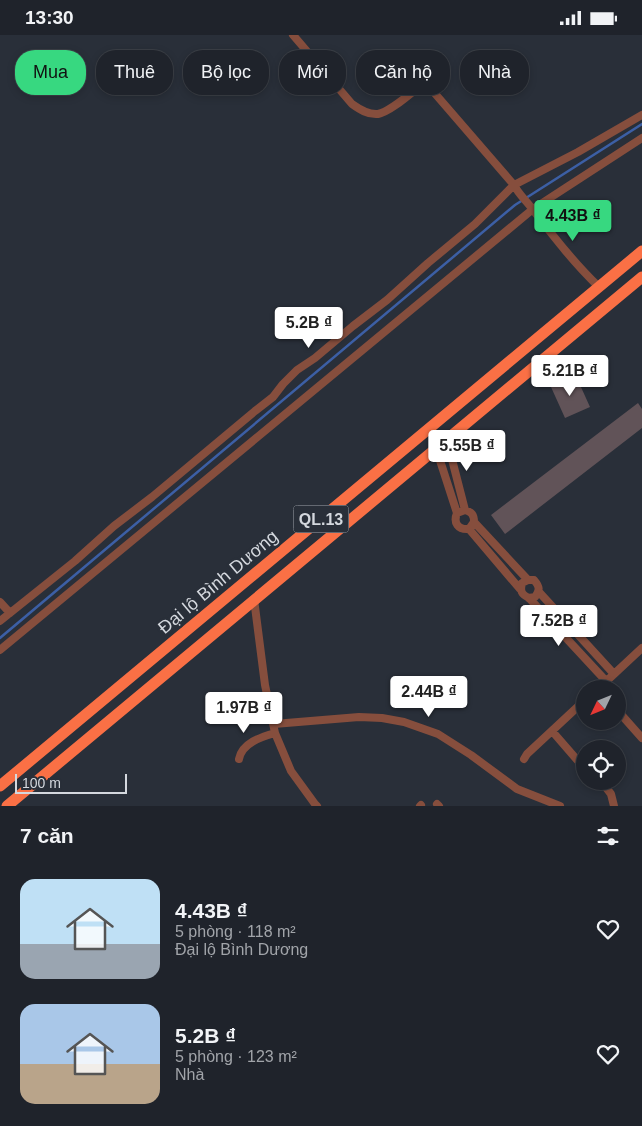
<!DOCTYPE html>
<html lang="vi">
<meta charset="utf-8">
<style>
:root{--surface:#1f232b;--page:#272b33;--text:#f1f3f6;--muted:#a1a4a9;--line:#3c4047;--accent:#37d880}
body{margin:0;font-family:Helvetica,sans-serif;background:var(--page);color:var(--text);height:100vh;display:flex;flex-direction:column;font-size:19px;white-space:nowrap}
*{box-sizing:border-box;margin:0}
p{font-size:16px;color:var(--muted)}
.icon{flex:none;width:28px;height:28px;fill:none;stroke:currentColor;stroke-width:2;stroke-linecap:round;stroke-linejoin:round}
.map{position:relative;height:771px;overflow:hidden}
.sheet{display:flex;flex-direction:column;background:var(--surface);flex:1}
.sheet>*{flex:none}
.guide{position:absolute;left:15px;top:15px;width:612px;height:45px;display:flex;gap:10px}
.needle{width:32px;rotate:227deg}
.controls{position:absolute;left:576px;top:645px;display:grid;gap:10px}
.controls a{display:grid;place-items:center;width:50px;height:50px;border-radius:50%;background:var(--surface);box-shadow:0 2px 8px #0003,0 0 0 1px var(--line);font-size:25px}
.scale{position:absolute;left:15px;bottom:12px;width:112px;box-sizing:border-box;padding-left:5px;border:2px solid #d4d8de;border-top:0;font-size:14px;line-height:18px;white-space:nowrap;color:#d4d8de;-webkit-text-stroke:4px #292f39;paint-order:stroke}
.price{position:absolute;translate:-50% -42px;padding:0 11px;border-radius:5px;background:#fff;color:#222;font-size:16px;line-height:32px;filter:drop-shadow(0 1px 2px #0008)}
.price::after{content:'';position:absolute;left:50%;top:30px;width:15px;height:11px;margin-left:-8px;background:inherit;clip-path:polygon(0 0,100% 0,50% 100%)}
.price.on{background:var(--accent);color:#111}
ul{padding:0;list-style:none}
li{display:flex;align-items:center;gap:15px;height:125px;padding:0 20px}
li span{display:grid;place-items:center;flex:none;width:140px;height:100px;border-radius:15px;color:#555}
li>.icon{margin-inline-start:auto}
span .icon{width:60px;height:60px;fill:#fffc;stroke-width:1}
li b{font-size:21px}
h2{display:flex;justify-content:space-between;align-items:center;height:60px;padding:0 20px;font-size:21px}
.tag{padding:0 18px;border-radius:20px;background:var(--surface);box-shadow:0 2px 8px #0003,0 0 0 1px var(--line);font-size:18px;line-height:45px}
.tag.on{background:var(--accent);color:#111}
.status{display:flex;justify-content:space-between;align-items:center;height:35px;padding:0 25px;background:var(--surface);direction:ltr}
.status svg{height:14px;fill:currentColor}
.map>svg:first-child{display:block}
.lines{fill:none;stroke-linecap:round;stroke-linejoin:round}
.stream{stroke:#3c5fa5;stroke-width:2.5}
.building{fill:#615358}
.minor{stroke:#864e3d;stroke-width:8}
.highway{stroke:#fa7045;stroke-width:11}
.labels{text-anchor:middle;stroke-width:5;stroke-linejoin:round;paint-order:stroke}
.shield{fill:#292f39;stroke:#a1a5ac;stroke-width:1}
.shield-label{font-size:16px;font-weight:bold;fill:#d4d8de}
.street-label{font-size:18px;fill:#d4d8de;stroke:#292f39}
</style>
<div class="status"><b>13:30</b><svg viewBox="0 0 49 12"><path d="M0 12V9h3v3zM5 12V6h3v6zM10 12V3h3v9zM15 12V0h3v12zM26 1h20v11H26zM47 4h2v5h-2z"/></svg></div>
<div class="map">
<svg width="642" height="771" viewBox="0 0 642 771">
<rect width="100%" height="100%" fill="#292f39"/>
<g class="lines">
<path class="stream" d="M0,603L515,170L642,89"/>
</g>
<path class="building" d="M576,341L590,372L565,383L551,352Z
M638,368L642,374V393L505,499L491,480Z"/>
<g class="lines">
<path class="minor" d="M293,0L352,69C359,74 368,80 378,79C392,76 413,56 425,47L514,150C519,160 527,166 533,175C554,202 574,228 599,252
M447,405L465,475
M436,413L457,478
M474,487L528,545
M469,494L474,487C474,480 472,477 465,475L457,478C453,488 458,495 469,494L520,554
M539,557L614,639
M529,563L535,562C540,555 540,552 534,545H528L522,548C520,556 521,559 529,563L606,646
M254,564L265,650L275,698L291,736L315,769L317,771
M0,567L10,578
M0,586L75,526L114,491L152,462L255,376L273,362L283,349L297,335L315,323L353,291L387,265L428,228L475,189L514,150L578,117L642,80
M0,615L533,174L642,103
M598,654L642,613
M618,676L642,703
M274,689L359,682L382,683L404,687L438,699L471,720L517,754L560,771
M552,696L585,734
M239,724C242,708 261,702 275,698
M524,724L527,719L585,665
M601,746L611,759L614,771
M437,769L439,771
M420,771L421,770"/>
<path class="highway" d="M0,751L642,216
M7,771L642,242"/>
</g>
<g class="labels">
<rect class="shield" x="293.5" y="470.5" width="55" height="27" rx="4"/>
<g class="shield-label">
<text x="321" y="490">QL.13</text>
</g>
<g class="street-label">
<text transform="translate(218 547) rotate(-40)" y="6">Đại lộ Bình Dương</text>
</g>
</g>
</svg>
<div class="controls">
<a><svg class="needle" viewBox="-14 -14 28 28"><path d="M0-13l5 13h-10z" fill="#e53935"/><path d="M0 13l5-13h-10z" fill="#a1a4a9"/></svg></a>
<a><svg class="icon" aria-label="locate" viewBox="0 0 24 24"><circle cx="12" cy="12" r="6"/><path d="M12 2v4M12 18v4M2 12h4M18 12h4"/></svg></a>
</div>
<div class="scale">100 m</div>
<b class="price on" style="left:573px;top:207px">4.43B ₫</b>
<b class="price" style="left:309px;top:314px">5.2B ₫</b>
<b class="price" style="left:570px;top:362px">5.21B ₫</b>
<b class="price" style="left:467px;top:437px">5.55B ₫</b>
<b class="price" style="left:559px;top:612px">7.52B ₫</b>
<b class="price" style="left:429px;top:683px">2.44B ₫</b>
<b class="price" style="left:244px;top:699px">1.97B ₫</b>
<div class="guide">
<a class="tag on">Mua</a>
<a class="tag">Thuê</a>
<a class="tag">Bộ lọc</a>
<a class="tag">Mới</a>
<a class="tag">Căn hộ</a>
<a class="tag">Nhà</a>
</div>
</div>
<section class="sheet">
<h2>7 căn<svg class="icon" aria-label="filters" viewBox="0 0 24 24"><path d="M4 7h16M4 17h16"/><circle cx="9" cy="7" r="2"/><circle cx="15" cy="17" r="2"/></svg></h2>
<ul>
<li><span style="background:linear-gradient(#bfe0f5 65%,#9aa5b1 0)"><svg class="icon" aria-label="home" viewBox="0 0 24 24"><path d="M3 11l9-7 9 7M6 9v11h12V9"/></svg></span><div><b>4.43B ₫</b><p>5 phòng · 118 m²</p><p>Đại lộ Bình Dương</p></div><svg class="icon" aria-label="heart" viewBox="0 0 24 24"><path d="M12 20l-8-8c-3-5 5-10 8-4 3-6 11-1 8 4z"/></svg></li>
<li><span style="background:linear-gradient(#a9c7e8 60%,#b9a48a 0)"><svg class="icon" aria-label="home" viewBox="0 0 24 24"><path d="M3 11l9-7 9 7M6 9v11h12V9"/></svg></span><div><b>5.2B ₫</b><p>5 phòng · 123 m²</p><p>Nhà</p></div><svg class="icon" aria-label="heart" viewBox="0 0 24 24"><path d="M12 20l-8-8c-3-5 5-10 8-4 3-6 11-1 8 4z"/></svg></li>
</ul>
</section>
